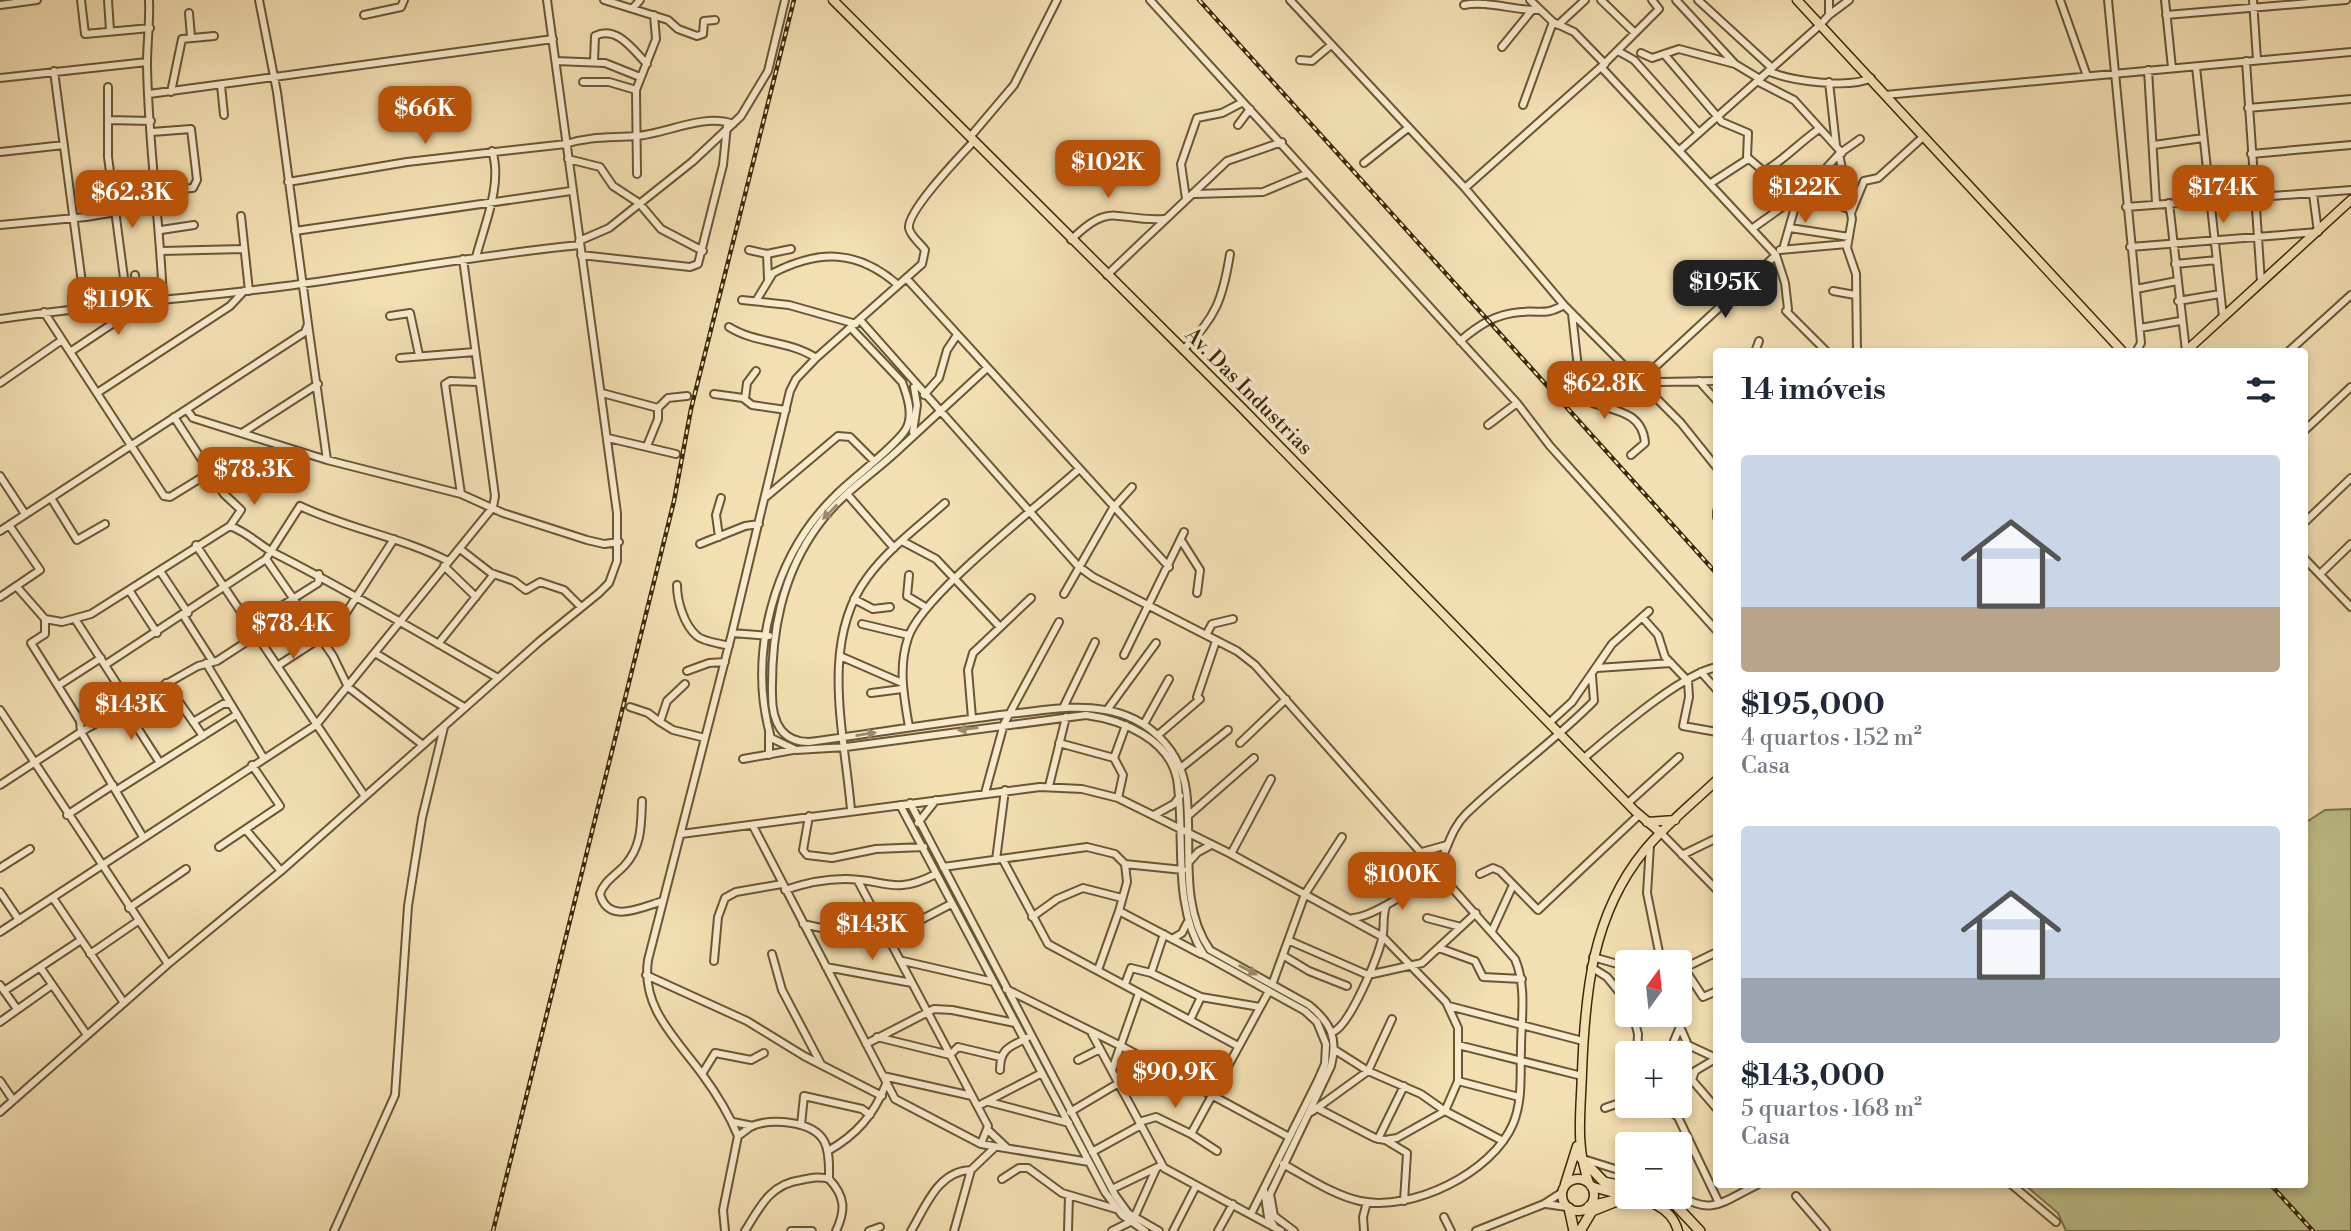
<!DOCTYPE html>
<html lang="pt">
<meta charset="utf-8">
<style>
:root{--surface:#fff;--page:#f2f2f3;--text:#1f2937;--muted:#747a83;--accent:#b45309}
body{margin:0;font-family:"Libre Bodoni",serif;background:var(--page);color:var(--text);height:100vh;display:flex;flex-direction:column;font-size:26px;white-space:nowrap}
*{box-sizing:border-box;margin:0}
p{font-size:23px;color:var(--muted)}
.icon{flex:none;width:38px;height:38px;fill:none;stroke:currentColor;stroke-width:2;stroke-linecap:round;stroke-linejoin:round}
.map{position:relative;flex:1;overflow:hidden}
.side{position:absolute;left:1713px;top:348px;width:595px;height:840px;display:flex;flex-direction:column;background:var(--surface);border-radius:7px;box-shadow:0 4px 10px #0003}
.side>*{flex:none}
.needle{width:46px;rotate:15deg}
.fabs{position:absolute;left:1615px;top:950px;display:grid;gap:14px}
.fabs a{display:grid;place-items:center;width:77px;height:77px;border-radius:7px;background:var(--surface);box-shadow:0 4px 10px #0003;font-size:35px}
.price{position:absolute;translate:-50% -60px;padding:0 16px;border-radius:14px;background:var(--accent);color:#fff;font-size:23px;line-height:46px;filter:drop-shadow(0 2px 4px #0008)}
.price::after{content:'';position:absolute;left:50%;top:42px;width:21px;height:16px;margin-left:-10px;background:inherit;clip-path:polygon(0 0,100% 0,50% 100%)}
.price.selected{background:#222;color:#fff}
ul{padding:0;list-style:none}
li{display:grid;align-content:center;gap:14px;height:371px;padding:0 28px}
li span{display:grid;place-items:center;height:217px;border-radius:7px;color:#555}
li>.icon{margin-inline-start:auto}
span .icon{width:126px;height:126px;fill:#fffc;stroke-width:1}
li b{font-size:30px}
h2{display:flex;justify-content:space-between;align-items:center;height:84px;padding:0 28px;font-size:30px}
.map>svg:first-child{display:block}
.green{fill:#bfc189;stroke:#7e7549;stroke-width:2}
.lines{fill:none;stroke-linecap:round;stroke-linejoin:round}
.minor-casing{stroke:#6a5633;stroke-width:10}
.major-casing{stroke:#3d2909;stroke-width:11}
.highway-casing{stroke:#3d2909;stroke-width:12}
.minor{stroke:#f7eacd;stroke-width:6}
.major{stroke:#f3dfb2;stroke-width:8}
.highway{stroke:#f3dfb2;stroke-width:9}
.rail-casing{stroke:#3d2909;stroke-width:4.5}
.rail{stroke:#f7eacd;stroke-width:2;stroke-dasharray:5;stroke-linecap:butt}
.oneway{fill:#9a8a6b}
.labels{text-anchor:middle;stroke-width:7;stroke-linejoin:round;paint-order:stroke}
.street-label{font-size:21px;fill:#3d2909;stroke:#f7eacd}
</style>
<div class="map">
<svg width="2351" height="1231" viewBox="0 0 2351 1231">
<rect width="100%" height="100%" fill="#f3dfb2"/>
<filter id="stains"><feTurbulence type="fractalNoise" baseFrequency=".00286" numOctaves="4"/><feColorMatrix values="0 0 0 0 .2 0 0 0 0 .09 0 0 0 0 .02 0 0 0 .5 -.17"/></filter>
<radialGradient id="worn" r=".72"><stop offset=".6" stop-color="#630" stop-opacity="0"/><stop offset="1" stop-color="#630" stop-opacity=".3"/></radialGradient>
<path class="green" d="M2351,809V1231H2066L2058,1213L2025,1185H2305V823L2325,810Z"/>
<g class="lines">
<g class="minor-casing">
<path id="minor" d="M81,0L85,34L150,28
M108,0L110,31
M149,0C150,22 147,43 147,64C148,143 160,221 163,300
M604,0L668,20L678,29L697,36L703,34L704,21L715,20
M1150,0L1517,403L1550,446L1717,631
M1290,0L1465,188L1564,305L1681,423L1717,468
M1530,0L1553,22L1574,32L1605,64
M1601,0L1635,33
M1676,0L1735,64L1760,79
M1698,0L1772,68
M2060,0L2087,76
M2108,0L2141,343L2136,352
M2165,0L2172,68
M2253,0L2257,60
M0,5L37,0
M1464,5C1486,0 1516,11 1539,10
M633,8L640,0
M189,13L191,37
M364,15L401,7L404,0
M1829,15L1849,0
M2166,15L2346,0
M1558,25L1585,0
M1502,47L1532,10
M1618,51L1634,60L1699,133
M1641,53L1652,58L1679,49L1735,64
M1664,54L1722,122L1748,133L1747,157L1797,200
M1300,60L1312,61L1331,45
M556,61L605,63L640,77
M2246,61L2261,282
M594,62L595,36C617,25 633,50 647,64
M1601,67L1776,255L1641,380
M2196,67L2223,317
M2148,70L2156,203
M54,71L82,283L83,293L72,297L73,308
M1768,71C1790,81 1849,89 1871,78
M0,78L147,62
M1757,81L1794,100L1842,153
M583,82H609L636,90
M1829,82L1836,145
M221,85L224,115
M108,87V157L124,278
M171,92L182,39L214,36
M149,94L553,39
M1885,95L2351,52
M1523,105L1553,22
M2248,108L2351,99
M109,120L151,121
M1238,125L1250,109
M152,132L191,129L197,180L193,188L157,190
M970,137L1014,85L1057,0
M2154,145L2203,138
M1681,149L1820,25L1829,15V0
M0,152L64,145
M1839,154L1852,219L1847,248L1856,274L1857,352
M2251,154L2351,145
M568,159L600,167L613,186L639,203L661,229L703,251
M1364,163L1408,128
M1765,171C1786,158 1799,143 1819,129
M637,174L636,90L656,39L654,15
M288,182L407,162L566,144C590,136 612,138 636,136C666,134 703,113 733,124
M1711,183L1748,159
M1465,188L1601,67L1659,9L1652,0
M1809,188L1828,201L1851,210
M1195,194L1263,192L1306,174
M1186,199L1181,164L1197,118L1222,113L1243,102
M2169,203L2186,351
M2126,207L2351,190
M1851,213L1864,181L1878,178L1924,136
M241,216L249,291
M0,225L86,217L158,205
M1753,228L1795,198
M1790,228L1849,237
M161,230L194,225
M295,231L571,191
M1071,240C1111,200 1116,222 1164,219
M579,241L609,228L692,162L741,116L768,71L785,0
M2130,247L2318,232L2313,194
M1783,249L1797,200L1839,154L1860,139
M749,250L767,254L791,249
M1780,250L1847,244
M161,251L244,249
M767,254L768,279
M581,255L690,267L698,264L723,165L727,126
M1776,255L1785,283L1788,309
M476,257C484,226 503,183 492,151
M2175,264L2217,260
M1107,275L1227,161L1282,142
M907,279L1169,567
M2136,289L2177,281
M1833,291L1855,295
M742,300L789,305L856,324
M756,301L773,273C820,249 858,250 898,285
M2178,301L2220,294
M1786,311L1827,352
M44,312L164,496L170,497L209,473
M1572,314L1578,368L1575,395
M390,316L410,313L419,355
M0,319C100,304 201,298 301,284C394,271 486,254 580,245
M860,320L1078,566L1093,577L1237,651L1255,665L1515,959C1527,987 1521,1019 1521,1049C1520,1074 1523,1100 1513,1124C1492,1173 1412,1212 1360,1201C1333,1195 1307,1177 1283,1164
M308,324L327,460
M729,327C756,344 789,340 816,358
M2140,328L2180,321
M852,329L902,382C907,395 914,415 906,429C897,445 852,479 836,495C774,555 747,654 771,738L796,750L846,747L1086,715C1123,720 1169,739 1177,779C1186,837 1171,904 1204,955L1305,1011L1317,1022L1326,1044L1325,1064L1318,1080L1251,1214
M1460,341C1479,325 1495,314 1521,312C1541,310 1544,316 1564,305
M1183,350C1216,318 1223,298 1230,254
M70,352L136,308L135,275
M1755,352L1759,341
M2288,352L2351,295
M400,358L475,352
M986,369C956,397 926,424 896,452C871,475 839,496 819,524C781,575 771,634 772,695C772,721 781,742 809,742C875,733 942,722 1009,714C1041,711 1073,704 1105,710C1147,717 1180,748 1186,790C1193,842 1178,905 1210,950L1309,1005C1331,1023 1338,1038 1331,1066L1270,1194L1274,1216L1294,1231
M1699,381L1717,401
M0,383L62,340
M1646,387L1660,382L1717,381
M97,393L230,306L244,291
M602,393L658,408L668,398L687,396
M714,394L743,398L752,405L786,410
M924,395L939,378L947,350L957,335
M1575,395C1599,412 1642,404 1645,443L1631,455
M1575,395L1609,371
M745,399L747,383L756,371
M187,410L193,418L327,460L461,494L503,513L587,540L604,544L619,542
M1488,425L1517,403
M2305,430L2351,387
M913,432L917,405L914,387
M242,433L318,384
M608,438L676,454
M647,446L658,419V408
M0,476L25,514
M461,494L445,384L450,381L478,382
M847,494L894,548
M767,496L838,436L850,437L873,460
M51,498L77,540L105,524
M1717,511V517
M2305,522L2351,478
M230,526C251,534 258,545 276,554C351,592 424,636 498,678
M0,531L305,332L308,324L277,92L259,0
M719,537L716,515L721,498
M1181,540L1200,570L1197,593
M902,541L936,559L1000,627
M700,544L745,526L759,524
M196,545L364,795
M460,549L491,573L514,581L526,590L540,582L564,590L581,607
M266,559L333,656L348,687L423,745
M2305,559L2351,607
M444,566L476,597
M160,571L188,613
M2320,574L2351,544
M909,575L907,596L927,608
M677,585C677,601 684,625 697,636C704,642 719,643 729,646
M17,587L45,619
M129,590L157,633
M1064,594L1113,508L1132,487
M0,597L40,570L9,525
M854,599L873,609L890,607
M183,615L213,662
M1642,617L1658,635L1665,657L1688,681L1689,697L1683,726L1717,732
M75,619L130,704
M862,624L908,635
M250,626L318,583L319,574
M732,633L769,636
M1206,635L1212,624L1233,619
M438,644L494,574
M375,653L464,707
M1124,655L1184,532
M840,656L902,683
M206,663L263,757
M105,665L266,559L300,506C348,529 401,537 448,561
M279,665L319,639L342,619L394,539
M1597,668L1671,663
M687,671L709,663L725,662
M1701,672L1717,690
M166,683L203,736
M685,684L667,701L660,722L673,730L705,738
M59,685L101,658
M871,693L902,689
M1197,697L1216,641
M124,707L160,763
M630,707L648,713L660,722
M1063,708L1095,642
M0,710L168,964
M1107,710L1156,643
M972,718L968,670L973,653L1031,598
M193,722L223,704H228
M1549,723L1572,702L1612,644L1649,611
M1144,724L1169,679
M909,727C904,697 898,668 908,638C921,596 1041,504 1078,470
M769,733V755
M1158,735L1200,699
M1059,743L1114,758L1123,775L1118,798
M1240,743L1286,699
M1114,758L1126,725
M1584,758C1614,733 1681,674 1717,667
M743,759L793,750
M1182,767L1228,730
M0,785L81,732L198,666L217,661L257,635
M1049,786L1066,717
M117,790L236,715
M985,793L1004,724L1059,622
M642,801C641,825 642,846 625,865C616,875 604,881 600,894C608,925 642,907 663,901
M910,803L1115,1195L1128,1213L1159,1231
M1628,803L1679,757
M900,805L1105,1192L1122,1215L1145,1231
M851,810C845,736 819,643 867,578C888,549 919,526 945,503
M67,815L113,785
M1154,815L1174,804L1180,796
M1189,815L1254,758
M809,816L803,850L807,855L832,858L876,849L924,847
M918,823L936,800
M753,826L895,1099L981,1144L1089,1162
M246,830L281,871
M1661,833L1717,890
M681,834L1040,787L1082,789L1118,798L1231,854L1383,937L1446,1002L1458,1028V1081L1445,1111L1397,1138L1385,1140L1375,1138L1317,1108L1311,1112
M143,837L81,732L80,721L31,643L45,634V619L62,622L91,614L230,526L241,510L224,494L174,417
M1650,845L1647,893L1661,962
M219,847L280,806L252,765
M1422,852L1447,845
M1231,854L1271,779
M1682,855L1717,838
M996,860L1005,790
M1003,860L1048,944L1238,1046
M1189,862L1198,852L1211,845
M1125,864L1183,870
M943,867L1087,847L1115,854L1125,864L1127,882L1119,911L1098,970
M0,868L30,849
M1480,874L1493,868L1500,871L1538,910L1639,815
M858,881L988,1126L981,1144
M785,890C805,883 824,879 845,879C886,879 893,896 936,874
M0,892L19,920
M53,898L124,1003
M129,908L186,869
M1119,911L1201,954
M1032,917L1057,899L1083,888L1122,898
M1353,918C1372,917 1430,881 1438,866C1448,848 1451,829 1466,814C1507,774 1554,742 1594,701L1592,676
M1427,918L1461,927
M803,924L894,944
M1492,931L1513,885
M0,932L316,725L493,507L495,496L463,259
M890,936L951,904
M1172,939L1182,933L1187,923
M1290,941L1368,975L1422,963L1476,913
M1439,948L1475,961L1483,977L1522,979
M90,954L138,921
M772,954L782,990L821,1064
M1284,956L1309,971L1347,986
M1593,957L1628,967
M714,961L718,917L725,898L736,892L782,884
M903,961L994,982
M40,967L87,1035
M826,967L912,983
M1591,967L1607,977L1628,1003
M1684,968L1703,997L1717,991
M1680,970L1717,952
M1151,973L1201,997
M646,975L747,1021L804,1056L882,1096
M1273,982L1305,894L1342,837
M1125,984L1131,968L1151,973L1164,934
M0,985L17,1009
M1006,989L1121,1046L1289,1137
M4,991L81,940
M1449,1006L1583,1041
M1633,1015L1638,1034L1637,1054
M1675,1015L1688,1045L1716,1058
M1190,1020L1201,997L1260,1007
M0,1022L52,985
M1333,1032C1350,1025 1377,959 1382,939C1385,928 1382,917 1386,906
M1092,1034L1164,1168L1281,1231
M877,1037L950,1055L958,1047L1000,1057
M866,1044L934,1009L952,1010L1015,1023
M1458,1045L1582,1076
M1335,1050L1368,1071L1421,1094L1445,1111L1503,1141
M1676,1054L1674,1041L1679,1029
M1717,1058L1695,1071L1692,1080L1717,1109
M1078,1060L1100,1049
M1680,1065L1692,1076
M1000,1070C1000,1049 1009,1047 1027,1038
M1112,1070L1139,993
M702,1074L715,1053L751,1060L764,1053
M883,1076L972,1096
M0,1081L13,1100
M1458,1081L1519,1097
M989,1102L1069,1123
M978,1106L1042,1073
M1663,1106L1678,1117L1719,1203
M1317,1108L1368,1071L1392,1019
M1605,1108L1628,1100
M0,1112L168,964L281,871L540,641L599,593L609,583L617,561V513L547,0
M1070,1112L1117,1084
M733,1122L753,1126
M1139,1122L1156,1117L1191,1134L1269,991
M801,1125L804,1096L862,1109L870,1115
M989,1131L1007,1148
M1191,1134L1217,1151
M738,1136C743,1133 748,1128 752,1126C772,1118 813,1121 824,1141C830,1152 829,1168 829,1179
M1378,1139L1404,1086
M1387,1141L1407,1153L1404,1201
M828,1151C856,1135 874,1115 886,1084
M1092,1152L1141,1125
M1580,1158L1628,1173
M1002,1179L1019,1168H1028L1062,1193L1116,1209
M2012,1185L2056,1222
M1112,1189L1162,1165
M1264,1190L1268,1217L1274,1226
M1680,1195C1712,1217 1725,1200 1757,1185
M1796,1196L1826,1231
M1546,1204L1567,1207
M1444,1217L1451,1231
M1134,1218L1156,1169
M334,1231L395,1095L408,906L422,818L444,727
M725,1231L723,1210L738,1136C729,1114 716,1093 702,1074C676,1038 641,1008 648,960L732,633L790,391L796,379L816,358L922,264L925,250C921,244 910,236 909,228C907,211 961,155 974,141
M745,1231C760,1207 770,1184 801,1180C811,1178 820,1176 829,1179C845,1196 846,1210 836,1231
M791,1231H812
M869,1231L880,1227
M911,1231C926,1206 938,1171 971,1170
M954,1231L971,1170L994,1148
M1068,1231L1069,1195
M1112,1231L1130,1222
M1173,1231L1196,1186
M1218,1231L1233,1204
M1364,1231L1363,1217L1367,1202
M1476,1231L1544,1204L1561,1193"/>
</g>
<g class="major-casing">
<path id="major" d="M833,0L1241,407L1635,811L1661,833
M1797,0L2123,352
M2185,352L2351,200
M1647,822L1675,820
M1562 1195a16 16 0 1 1 32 0a16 16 0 1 1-32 0Z
M1589,1183C1575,1147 1581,1110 1582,1072C1585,993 1592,915 1644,851C1665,825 1693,803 1717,780
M1565,1184L1577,1146
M1591,1186C1620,1198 1669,1195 1678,1231
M1589,1206L1621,1198"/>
</g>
<g class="highway-casing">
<path id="highway" d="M1581,1158L1604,1182L1628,1187
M1668,1197L1700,1231
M1569,1208L1574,1231
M1580,1231L1592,1211L1627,1197"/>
</g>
<use href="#minor" class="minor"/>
<use href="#major" class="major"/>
<use href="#highway" class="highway"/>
<g class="rail-casing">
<path id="rail" d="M1199,0L1717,574
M2271,1185L2313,1231
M493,1231L674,501L691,409L794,0"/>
</g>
<use href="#rail" class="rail"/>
</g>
<defs><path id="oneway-solid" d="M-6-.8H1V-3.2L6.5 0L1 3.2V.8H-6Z" transform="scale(1.75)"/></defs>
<g class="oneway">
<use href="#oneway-solid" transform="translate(830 512) rotate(135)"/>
<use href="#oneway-solid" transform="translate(968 729) rotate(173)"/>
<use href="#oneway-solid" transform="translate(866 734) rotate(-9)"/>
<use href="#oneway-solid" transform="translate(1248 970) rotate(27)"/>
</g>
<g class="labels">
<g class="street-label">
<text transform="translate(1249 391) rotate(45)" y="7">Av. Das Industrias</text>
</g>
</g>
<rect width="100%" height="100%" filter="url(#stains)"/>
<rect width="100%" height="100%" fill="url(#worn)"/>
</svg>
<div class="fabs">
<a><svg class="needle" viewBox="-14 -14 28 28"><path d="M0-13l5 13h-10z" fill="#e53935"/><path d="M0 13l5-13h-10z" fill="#747a83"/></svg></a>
<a>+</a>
<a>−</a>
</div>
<b class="price" style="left:425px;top:146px">$66K</b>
<b class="price" style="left:1108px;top:200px">$102K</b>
<b class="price" style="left:1805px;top:225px">$122K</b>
<b class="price" style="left:2223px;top:225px">$174K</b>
<b class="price" style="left:132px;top:230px">$62.3K</b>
<b class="price selected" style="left:1725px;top:320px">$195K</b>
<b class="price" style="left:118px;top:337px">$119K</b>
<b class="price" style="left:1604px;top:421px">$62.8K</b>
<b class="price" style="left:254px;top:507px">$78.3K</b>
<b class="price" style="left:293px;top:661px">$78.4K</b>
<b class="price" style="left:131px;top:742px">$143K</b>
<b class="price" style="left:1402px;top:912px">$100K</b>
<b class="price" style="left:872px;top:962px">$143K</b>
<b class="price" style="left:1175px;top:1110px">$90.9K</b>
<section class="side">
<h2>14 imóveis<svg class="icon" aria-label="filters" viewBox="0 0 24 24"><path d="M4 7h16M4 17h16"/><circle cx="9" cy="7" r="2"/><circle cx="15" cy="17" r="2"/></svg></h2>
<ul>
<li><span style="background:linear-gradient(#c9d6e8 70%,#b9a48a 0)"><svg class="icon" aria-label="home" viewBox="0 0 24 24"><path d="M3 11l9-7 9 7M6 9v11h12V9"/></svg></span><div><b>$195,000</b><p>4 quartos · 152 m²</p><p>Casa</p></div></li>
<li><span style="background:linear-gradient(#c9d6e8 70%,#9aa5b1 0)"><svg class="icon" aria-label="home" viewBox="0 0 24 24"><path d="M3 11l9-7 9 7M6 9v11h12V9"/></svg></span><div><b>$143,000</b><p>5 quartos · 168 m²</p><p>Casa</p></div></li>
</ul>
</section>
</div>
